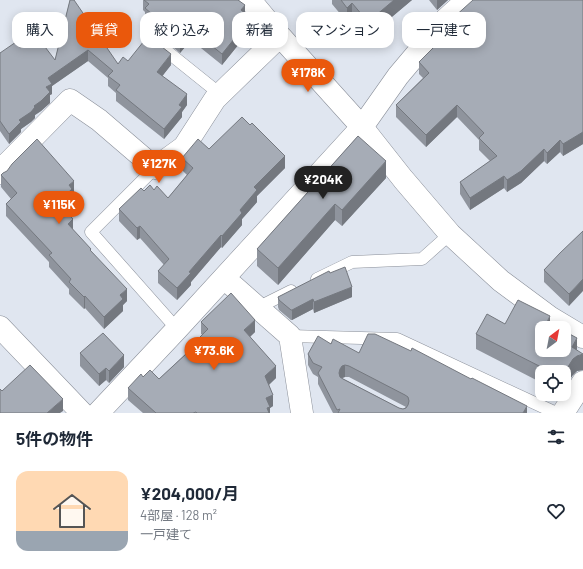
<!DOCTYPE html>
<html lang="ja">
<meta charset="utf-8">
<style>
:root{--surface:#fff;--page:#f6f6f7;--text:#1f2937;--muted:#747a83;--line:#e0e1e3;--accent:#ea580c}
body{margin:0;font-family:Barlow,"Noto Sans JP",sans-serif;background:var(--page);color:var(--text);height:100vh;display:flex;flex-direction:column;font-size:15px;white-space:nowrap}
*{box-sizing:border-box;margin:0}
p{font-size:13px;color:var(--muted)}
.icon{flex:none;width:22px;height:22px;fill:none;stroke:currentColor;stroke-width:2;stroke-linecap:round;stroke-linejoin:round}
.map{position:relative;height:413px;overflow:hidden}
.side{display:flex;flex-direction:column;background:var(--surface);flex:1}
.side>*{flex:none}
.top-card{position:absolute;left:12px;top:12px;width:559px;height:36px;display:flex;gap:8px}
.needle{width:26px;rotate:32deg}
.buttons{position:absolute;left:535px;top:321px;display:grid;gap:8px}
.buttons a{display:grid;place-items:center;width:36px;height:36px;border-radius:8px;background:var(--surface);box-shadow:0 2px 10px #0003;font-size:20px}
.price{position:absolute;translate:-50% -34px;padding:0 9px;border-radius:14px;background:var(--accent);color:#fff;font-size:13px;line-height:26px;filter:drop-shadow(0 1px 2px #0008)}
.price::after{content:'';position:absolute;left:50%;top:24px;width:12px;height:9px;margin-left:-6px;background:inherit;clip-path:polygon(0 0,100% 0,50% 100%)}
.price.current{background:#222;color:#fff}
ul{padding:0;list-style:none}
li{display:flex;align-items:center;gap:12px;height:100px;padding:0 16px}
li+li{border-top:1px solid var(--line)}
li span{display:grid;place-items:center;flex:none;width:112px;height:80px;border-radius:12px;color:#555}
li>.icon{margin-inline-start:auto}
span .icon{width:48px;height:48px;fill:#fffc;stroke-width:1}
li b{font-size:17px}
h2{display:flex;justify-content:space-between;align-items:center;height:48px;padding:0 16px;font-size:17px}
.tag{padding:0 14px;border-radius:12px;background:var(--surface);box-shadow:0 2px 10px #0003;font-size:14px;line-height:36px}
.tag.current{background:var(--accent);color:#fff}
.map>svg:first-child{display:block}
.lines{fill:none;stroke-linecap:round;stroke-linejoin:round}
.lane-casing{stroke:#8a8f99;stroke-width:13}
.street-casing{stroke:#8a8f99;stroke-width:23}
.lane{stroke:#fff;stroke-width:12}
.street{stroke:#fff;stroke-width:22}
.wall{fill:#8f949d;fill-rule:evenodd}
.shaded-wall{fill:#74787f}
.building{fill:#a6acb6;stroke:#74787f;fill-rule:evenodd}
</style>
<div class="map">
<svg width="583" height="413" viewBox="0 0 583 413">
<rect width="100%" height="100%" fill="#e0e6f0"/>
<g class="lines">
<g class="lane-casing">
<path id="lane" d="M159,45L220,94
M155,168L91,232L177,329
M317,279L352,262L422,259L450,234
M257,308L291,291
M290,336L397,339L556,413"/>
</g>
<g class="street-casing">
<path id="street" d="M250,0L280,36L362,127L398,76L446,19L467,0
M0,173L2,169L70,100L99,120L155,168L184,147L215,99L280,36
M224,278L290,336L302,413
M0,327L82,413
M98,413L177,329L362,127L403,179L450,234L501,281L551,318L583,337
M563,413L583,382"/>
</g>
<use href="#lane" class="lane"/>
<use href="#street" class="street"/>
</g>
<path class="wall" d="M70,0L118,64L128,61L171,65L162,76L187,105L182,112V117L164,139L116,101V93L108,86V78L88,61L52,86V94L50,95V103L41,111L35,115V118L31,122L21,129V132L9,144L0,131V53L20,48L34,43L55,60Z
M143,0H239L251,29L222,65L191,40L180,53L157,34V29L145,20V12L143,10Z
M332,0H412L368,37L352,18L347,22L332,4Z
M429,0H448L437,10Z
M583,0V144L563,156L560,152L547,164L544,161L521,183L507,192L504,188L470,210L460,194V182L490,161L479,150V140L457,117L426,147L396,117V105L423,78L419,74V62L453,28V18Z
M358,136L386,178L342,226L335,220L278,285L257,266V249Z
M209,149L285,168L257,196V202L242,219V225L222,248L221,247L191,282V285L177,300L158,283V271L164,265L140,238L137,240L119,221V209L154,190L168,198L187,175L182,170V158Z
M1,175L74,193L72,195V201L64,208L73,230L91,251L127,301L123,305V311L104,329L85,308L84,309L69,294V289L49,267V262L6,216V204L11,199L1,187Z
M583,231L569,306L544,282V270Z
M330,273L352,297L314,313L313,309L292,320H291L279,310L278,307V297Z
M201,322L255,332L250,337L276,378L269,385L273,406L270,408V413H143L128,400V388L143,377L159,379L197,343V340L203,335L201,334Z
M505,324H550L577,351L583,370L577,371L573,375L564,372H542V383L476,349V334Z
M331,344L359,353L527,413H333L318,384V377L313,374L308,365V354ZM345,377H349L406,407L403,409L399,408L342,378Z
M80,353L124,367L109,383L106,380L99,386L80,366Z"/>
<path class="shaded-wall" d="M394,0H412L368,37V22Z
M437,0H448L437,10Z
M352,3V18L347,22V8Z
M245,5V17L241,10Z
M251,18V29L222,65V54Z
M191,29V40L180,53V42Z
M88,50V61L52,86V94L50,95V103L41,111L35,115V118L31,122L21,129V132L9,144V134L19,120L46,87L48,78Z
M171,54V65L157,83V72Z
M187,94V105L182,112V117L164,139V129L179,105Z
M457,105V117L426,147V135Z
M583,132V144L563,156V144Z
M560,140V152L547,164V153Z
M544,149V161L521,183L507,192V180Z
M285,156V168L257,196V202L242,219V225L222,248V236L254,187Z
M386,161V178L342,226V210Z
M504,176V188L470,210V198Z
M74,181V193L72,195V201L58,214V202L69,185Z
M335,204V220L278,285V268Z
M73,219V231L68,224Z
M140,226V238L137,240V228Z
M221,235V247L191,282V285L177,300V288L189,272Z
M583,279V291L569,306V294Z
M352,287V297L314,313V302Z
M127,289V301L123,305V311L104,329V317L120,295Z
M85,296V308L84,309V297Z
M313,299V309L292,320V310Z
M550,316V328L547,322Z
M255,320V332L244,342V330Z
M577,338V356L583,354V370L577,371L573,375L564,388V373L572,347Z
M124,355V367L109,383V371Z
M345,365V377L342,378L340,380L339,373L340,369L342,366Z
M276,366V378L265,388V376Z
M106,368V380L99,386V374Z
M273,395V406L270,408V413H267L266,398Z
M63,399V411L60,413H47Z
M527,406V413H523Z"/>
<path class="building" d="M70,0H74L118,64L123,57L128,61L148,36L171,54L157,72L187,94L179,105L182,107L164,129L116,90L120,85L108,76L113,71L88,50L48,78L52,84L46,87L50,92L41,101L34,106L35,107L31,112L19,120L21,122L9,134L0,121V53L16,42L20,48L32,39L34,43L39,39L55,60Z
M144,0H238L245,5L241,10L251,18L222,54L191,29L180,42L157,23L159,20L145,8L149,4Z
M341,0H394L368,22L352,3L347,8Z
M473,0H583V132L563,144L560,140L547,153L544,149L521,171L507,180L504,176L470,198L460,182L497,156L479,138L484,133L457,105L426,135L396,105L429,73L419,62L457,24L453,18Z
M242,117L250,125L252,123L285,156L254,187L257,190L240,210L242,213L222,236L221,235L189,272L191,273L177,288L158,271L169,259L140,226L137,228L119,209L141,188L144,191L150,185L154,190L157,186L168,198L193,168L182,158L198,139L209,149Z
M358,136L386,161L342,210L335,204L278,268L257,249Z
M37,139L74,181L69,185L72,189L58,202L73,219L68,224L91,249L90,250L127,289L120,295L123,299L104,317L85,296L84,297L69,282L71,279L49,255L52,253L6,204L17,193L1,175L3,173L7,171L12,164Z
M583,231V279L569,294L544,270L560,253Z
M345,267L352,287L314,302L313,299L292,310H291L279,300L278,297L329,271L330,273Z
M231,293L255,320L244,330L276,366L265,376L273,395L266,398L270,407L267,408L269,413H197L196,412L193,413H156L128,388L141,374L143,377L150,370L159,379L199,342L197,340L208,329L201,322Z
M518,300L550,316L547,322L558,328H542V350H564V331L577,338L572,347L583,354L577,356L573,359L564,373V372H551L476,334L487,314L505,324Z
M103,333L124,355L109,371L106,368L99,374L80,353Z
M368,334H375L411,351L412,348L471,379L472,378L527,406L523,413H338L340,409L337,410L318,373L322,367L313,363L308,354L318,336L331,344L333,339L359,353ZM345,365L349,366L405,395L408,397L409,401L408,405L406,408L403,409L399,408L343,379L340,377L339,373L340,369L342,366Z
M30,365L63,399L47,413H0V389L2,391Z"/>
</svg>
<div class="buttons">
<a><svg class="needle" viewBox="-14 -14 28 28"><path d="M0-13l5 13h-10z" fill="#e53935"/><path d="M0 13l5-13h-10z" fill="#747a83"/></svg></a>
<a><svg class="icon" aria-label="locate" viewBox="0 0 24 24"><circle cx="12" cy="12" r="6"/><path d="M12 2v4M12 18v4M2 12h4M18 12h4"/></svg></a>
</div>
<b class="price" style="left:308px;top:93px">¥178K</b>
<b class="price" style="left:159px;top:184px">¥127K</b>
<b class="price current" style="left:323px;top:200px">¥204K</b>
<b class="price" style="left:59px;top:225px">¥115K</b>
<b class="price" style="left:214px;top:371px">¥73.6K</b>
<div class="top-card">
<a class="tag">購入</a>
<a class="tag current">賃貸</a>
<a class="tag">絞り込み</a>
<a class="tag">新着</a>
<a class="tag">マンション</a>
<a class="tag">一戸建て</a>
</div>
</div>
<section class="side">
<h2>5件の物件<svg class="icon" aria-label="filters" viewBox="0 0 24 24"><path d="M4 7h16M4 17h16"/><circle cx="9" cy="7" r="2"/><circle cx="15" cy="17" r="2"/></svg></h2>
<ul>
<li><span style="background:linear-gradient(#ffd9b3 75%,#9aa5b1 0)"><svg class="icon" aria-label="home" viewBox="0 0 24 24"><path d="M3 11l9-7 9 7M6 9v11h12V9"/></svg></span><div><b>¥204,000/月</b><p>4部屋 · 128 m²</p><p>一戸建て</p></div><svg class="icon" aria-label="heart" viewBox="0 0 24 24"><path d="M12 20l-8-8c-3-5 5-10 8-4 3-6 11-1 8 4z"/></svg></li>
</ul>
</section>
